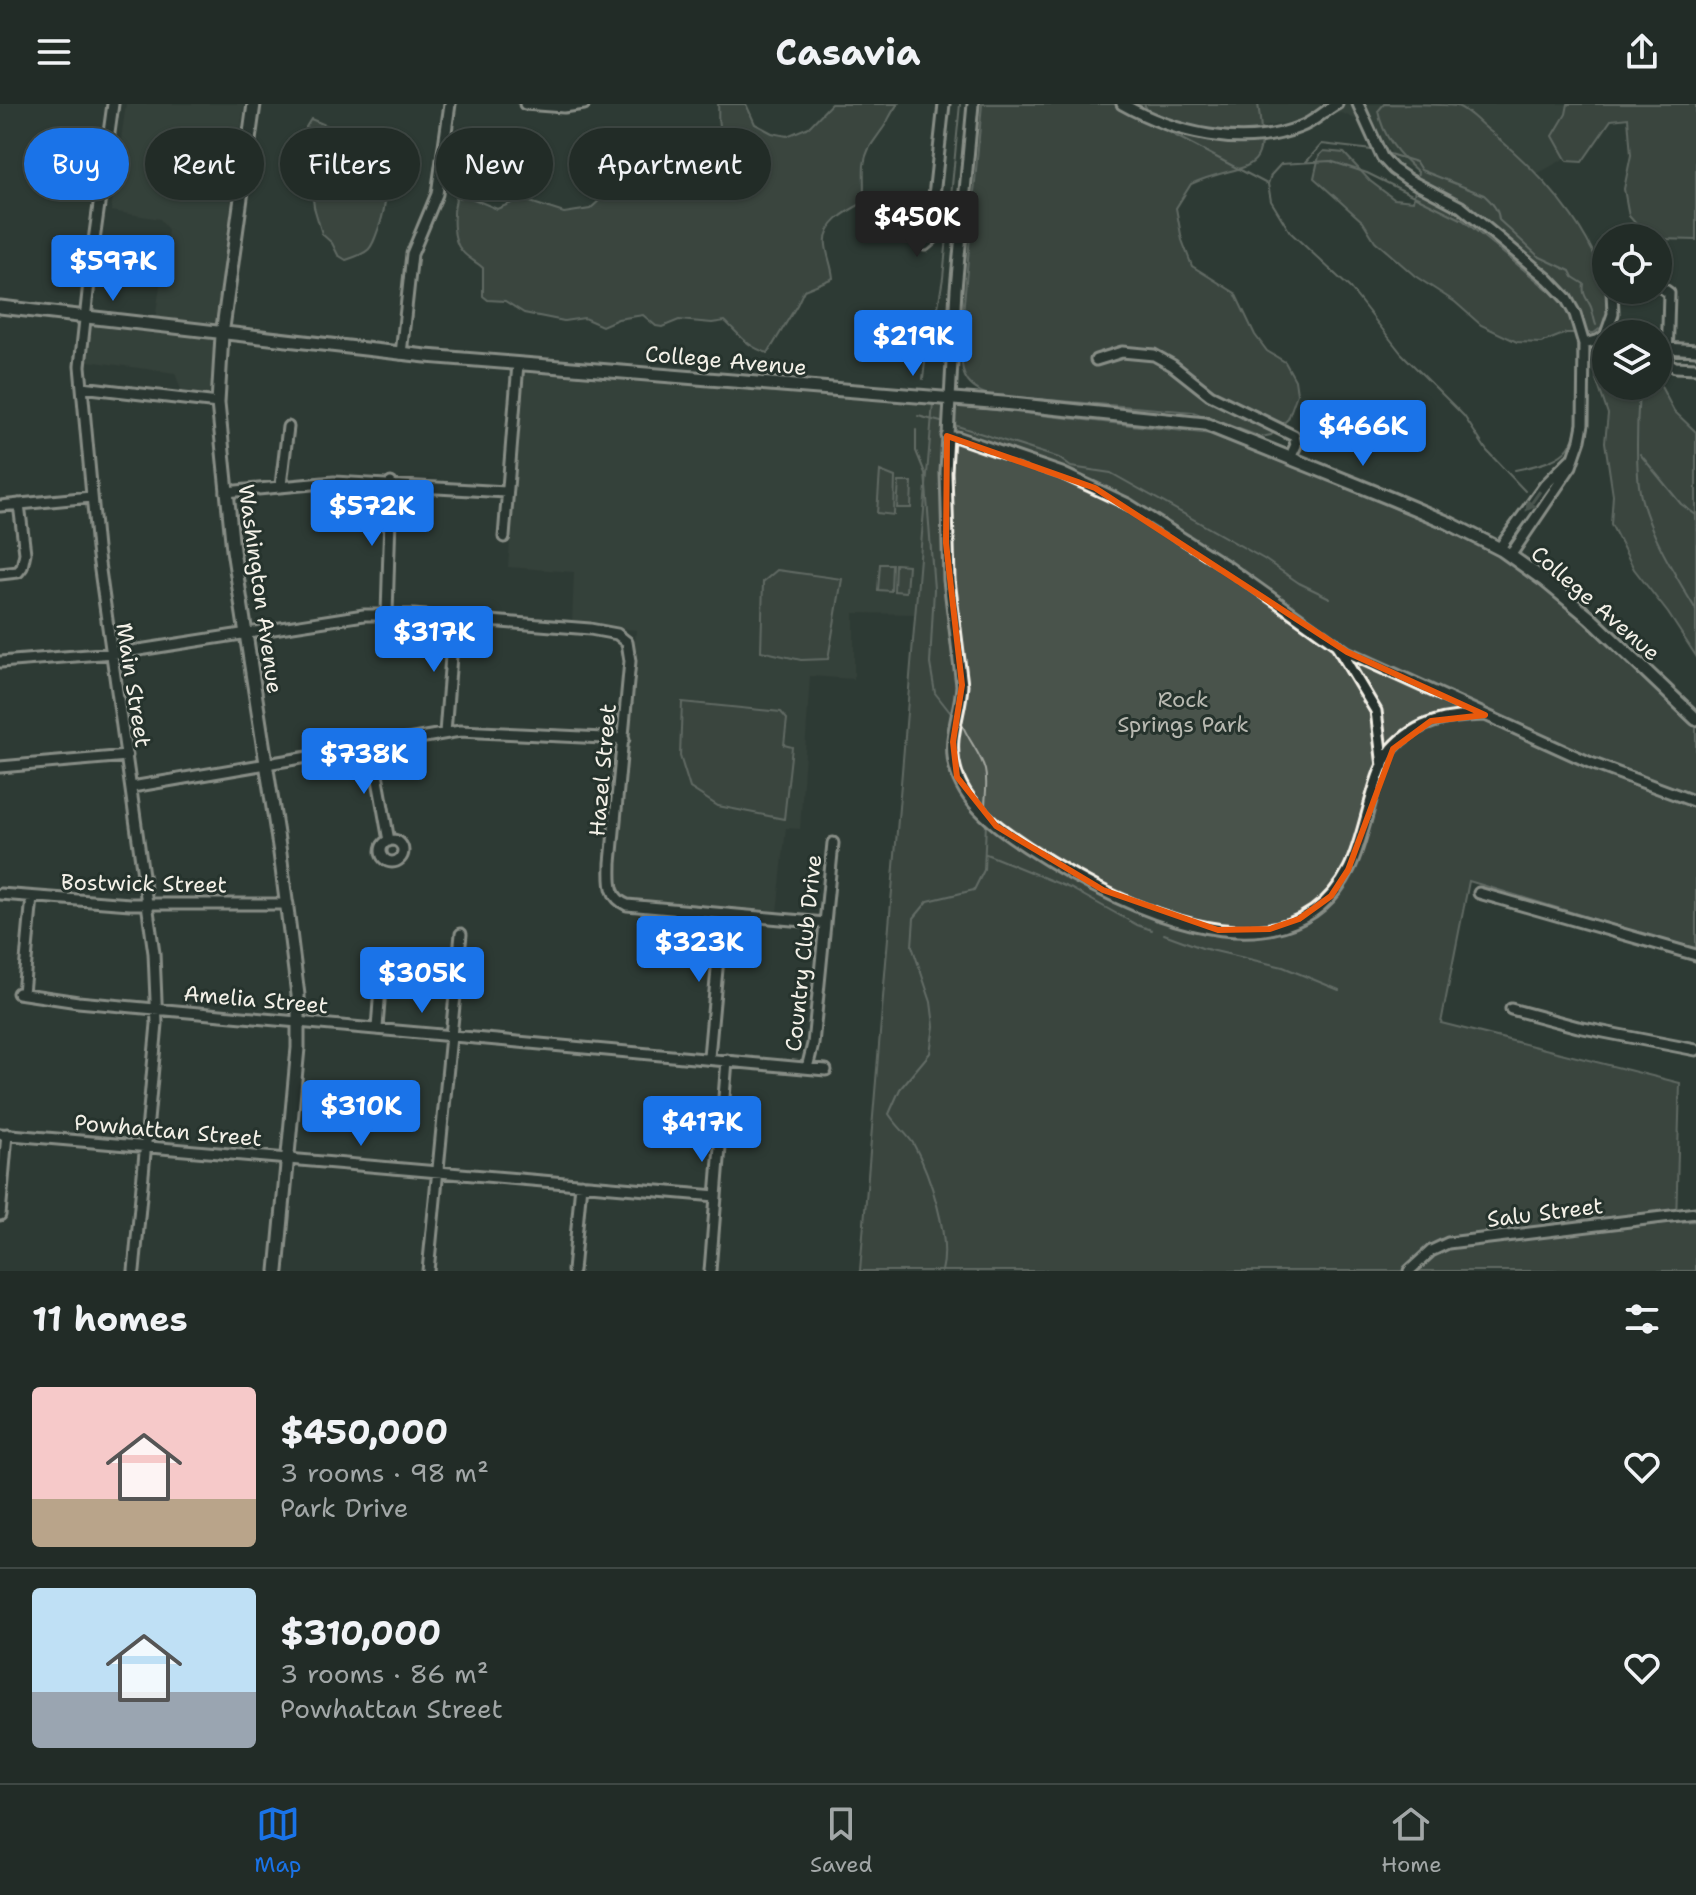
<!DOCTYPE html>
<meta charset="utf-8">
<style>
:root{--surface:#222c27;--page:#2e3833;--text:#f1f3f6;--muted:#a2a7a7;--line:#3f4844;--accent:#1a73e8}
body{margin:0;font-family:"Shantell Sans",sans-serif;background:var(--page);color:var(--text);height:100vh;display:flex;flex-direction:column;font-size:30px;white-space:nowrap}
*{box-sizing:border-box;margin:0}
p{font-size:26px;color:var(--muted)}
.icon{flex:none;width:44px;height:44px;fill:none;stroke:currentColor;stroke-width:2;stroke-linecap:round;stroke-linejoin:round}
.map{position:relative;height:1167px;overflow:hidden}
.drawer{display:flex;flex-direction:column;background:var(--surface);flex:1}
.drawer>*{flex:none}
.hud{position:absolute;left:24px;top:24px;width:800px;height:72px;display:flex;gap:16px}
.fabs{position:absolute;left:1592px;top:120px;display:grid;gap:16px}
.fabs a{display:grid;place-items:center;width:80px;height:80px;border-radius:50%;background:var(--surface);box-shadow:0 2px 6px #0004,0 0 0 2px var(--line);font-size:40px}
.price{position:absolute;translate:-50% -68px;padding:0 18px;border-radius:8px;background:var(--accent);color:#fff;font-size:26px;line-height:52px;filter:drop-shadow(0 2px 4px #0008)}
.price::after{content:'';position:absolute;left:50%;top:48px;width:24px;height:18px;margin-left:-12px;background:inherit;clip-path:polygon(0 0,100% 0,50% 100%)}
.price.active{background:#222;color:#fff}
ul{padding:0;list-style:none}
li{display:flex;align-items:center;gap:24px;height:200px;padding:0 32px}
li+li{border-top:2px solid var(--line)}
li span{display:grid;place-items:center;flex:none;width:224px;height:160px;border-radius:8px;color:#555}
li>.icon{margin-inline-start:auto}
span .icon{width:96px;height:96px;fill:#fffc;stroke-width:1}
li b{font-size:34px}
h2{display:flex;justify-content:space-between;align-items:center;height:96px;padding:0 32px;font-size:34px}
.pill{padding:0 28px;border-radius:36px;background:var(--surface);box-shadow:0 2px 6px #0004,0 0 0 2px var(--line);font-size:28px;line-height:72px}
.pill.active{background:var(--accent);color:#fff}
header{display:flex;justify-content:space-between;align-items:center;height:104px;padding:0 32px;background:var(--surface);font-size:36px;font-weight:700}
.menu{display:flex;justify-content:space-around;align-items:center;height:112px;border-top:2px solid var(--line);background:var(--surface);font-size:22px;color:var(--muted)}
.menu a{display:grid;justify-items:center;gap:4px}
.menu .active{color:var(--accent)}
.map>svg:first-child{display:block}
.built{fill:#3c4841}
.green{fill:#48524c;stroke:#9ea29a;stroke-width:2}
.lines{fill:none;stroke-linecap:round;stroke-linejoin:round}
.stream{stroke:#a4a8a0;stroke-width:2}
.minor-casing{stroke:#f4f1e8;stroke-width:15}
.major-casing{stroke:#f4f1e8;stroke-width:17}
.minor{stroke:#26332d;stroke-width:9}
.major{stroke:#26332d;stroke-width:11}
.oneway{fill:#6e766e}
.marked{fill:none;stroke:#e8590c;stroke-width:6;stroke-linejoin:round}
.labels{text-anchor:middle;stroke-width:6;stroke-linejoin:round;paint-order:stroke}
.street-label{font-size:22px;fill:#f4f1e8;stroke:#26332d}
.park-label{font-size:22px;fill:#b8b9b1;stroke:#26332d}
</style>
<header><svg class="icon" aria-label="menu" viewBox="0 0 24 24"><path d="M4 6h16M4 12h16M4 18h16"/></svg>Casavia<svg class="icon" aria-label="share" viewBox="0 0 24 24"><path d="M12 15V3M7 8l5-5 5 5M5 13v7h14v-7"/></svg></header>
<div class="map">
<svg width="1696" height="1167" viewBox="0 0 1696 1167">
<rect width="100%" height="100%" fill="#2e3b34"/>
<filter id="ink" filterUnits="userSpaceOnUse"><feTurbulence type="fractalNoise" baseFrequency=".0125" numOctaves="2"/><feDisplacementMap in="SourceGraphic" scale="16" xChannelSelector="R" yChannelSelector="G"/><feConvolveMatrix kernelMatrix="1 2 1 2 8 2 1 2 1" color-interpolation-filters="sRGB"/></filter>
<g filter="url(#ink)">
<path class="built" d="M126,0H244L213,238L210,293L182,289L175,269L88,257L92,222L153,230L168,126L160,115L111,107Z
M1192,0H1592L1588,15L1562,56L1487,98L1396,58L1377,25L1342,9L1257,24Z
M527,269L933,299L916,510L854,509V575L810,572L800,725L786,724L777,809L636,797L622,792L617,786L615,778L636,526L572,520L574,468L508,463L523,274Z"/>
<path class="green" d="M718,0H746L755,20L772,29L787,32L809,23L831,0H898C890,9 888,19 881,27C873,39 866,45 864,61C863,73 865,87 863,99C847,107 823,120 826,141C827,152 832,162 833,174L804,186L797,201L768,249C747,243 740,231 725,217L712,219L679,216L662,223L656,222L643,211L618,215L602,222L584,214L564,217L524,209L505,197L488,196L483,192V164C477,158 467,154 462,147C451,136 453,108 456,94L469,93L497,105L521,95L564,109L590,105L625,73L691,70L729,75C749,51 728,48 720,25C717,18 719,8 718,0Z
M982,0H1258C1270,78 1248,55 1191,80L1176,104L1182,136L1192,162L1235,189L1255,231L1267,247L1285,258L1295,276L1297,290L1288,315L1271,331L1261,333L1193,308L988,291C957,280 962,260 961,232Z
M1384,0C1407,0 1435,0 1457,2C1469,6 1481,21 1491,28C1543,71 1615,145 1607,219L1594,229H1566L1541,239L1517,238L1481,221L1455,198L1415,172L1375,137L1363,118L1314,74L1319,52L1324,47L1344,49L1370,77L1394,95L1413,97L1418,68C1399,51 1383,33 1378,7Z
M1568,0H1696V136L1660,135L1644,129L1629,112L1624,85L1631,51L1628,14L1611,16L1582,58L1567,57L1553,32L1566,10Z
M311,15L368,39C383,72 392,87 379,123C371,146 371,148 346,156L338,151L332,139L322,130L314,103L312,86L315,74L312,61L315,48L308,35L306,23Z
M1606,247V282H1658V277L1674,307L1696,328V552L1668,509L1634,465L1611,420L1613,391L1605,338L1608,310L1596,275L1603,248Z
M933,299L1220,331L1464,433L1505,455L1548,487L1623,552L1696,623V846L1469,777L1441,919L1680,979L1676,1118L1696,1117V1167H860Z
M880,367L895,373L894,411L877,409Z
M899,378H912L911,404H897Z
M880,460H892L891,487L878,486Z
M895,460L908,461L906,488L894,487Z
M777,466L842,475L828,555L801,556L761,547L763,478Z
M682,598L781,608L787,615L784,641L792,643L784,715L718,702L690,684L680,652Z"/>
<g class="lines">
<path class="stream" d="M1144,0L1149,9
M1161,24L1267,80
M1386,49L1416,58L1421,66L1484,91C1492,98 1499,106 1499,116L1538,152L1570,167L1573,173L1584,180C1582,191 1587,194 1591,203C1593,208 1594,216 1596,221
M1306,58L1322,40L1372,46
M1576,229L1579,271
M923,275L928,233L938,203L943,174L960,0
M1636,282L1639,287C1637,315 1635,367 1641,393C1651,433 1676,472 1696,506
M918,312L941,318
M954,321L1059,354L1071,363L1111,369L1264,455L1299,479L1330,494
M916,326V347L925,369L934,485L930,560L935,589L953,612
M1640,350L1681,400L1696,411
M1515,366C1575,354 1577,345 1579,285
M1525,387L1487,347L1464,312L1401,249L1350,184L1290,128L1271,97L1268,80L1271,71L1281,60L1330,57L1367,69L1463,116L1551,188L1566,204L1572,216
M962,620C968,636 981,650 985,666C988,679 985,692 985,704
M986,750L1072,785L1137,821L1152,826
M1164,830L1202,844L1283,863L1339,886
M942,1167C951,1133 930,1070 913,1039C906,1029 896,1021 889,1010L900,985L930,949L934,922L931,898L912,842L914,814L928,797L974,786L984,766L986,719"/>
<g class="minor-casing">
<path id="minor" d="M113,0L92,151L80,262L97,445L154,849L157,920L134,1167
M525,0L564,3L584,0
M973,0L956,185L946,368L949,476L962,581C961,600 955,616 953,635C948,688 988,717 1027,743C1110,797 1285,890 1349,765C1366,732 1372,670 1392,645C1417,616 1450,612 1485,611
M1122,0C1174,29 1242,46 1300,23C1314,18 1324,7 1337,0
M1358,0L1382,53L1393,65L1409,76L1461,103L1548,175L1566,194L1575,210L1584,240L1583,320L1580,336L1571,362L1510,452
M934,92C925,104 910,122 917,137L925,141L932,135L934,129V92L944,0
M1658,181L1669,189L1667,258L1675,263L1696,264
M1606,230L1613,210L1612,186
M1584,240L1599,236L1606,231
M1667,244L1696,246
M401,250L412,150L437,90L450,0
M1096,256L1122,248L1154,251L1172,261L1210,291L1294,332L1296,341L1290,354
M82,283L218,299
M947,332L957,333L1062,369L1128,400L1228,463L1347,548L1591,659L1696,698
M281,381L288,323
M226,388L334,378L506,388
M0,402L91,393
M504,433L518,260
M1499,445L1545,381L1570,356
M0,470L18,468L22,463L25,449L19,400
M387,510L391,379
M1338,544L1376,607L1383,662
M0,558L126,548L364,511H413L590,525L617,530L627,538L630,557L611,759C611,776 608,793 627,801L825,819
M445,629L454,514
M372,642L389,737
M0,663L127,652
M132,683L460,627L624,635
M381 747a11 11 0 1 1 22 0a11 11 0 1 1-22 0Z
M1479,789L1696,851
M0,790L130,800H288
M18,889L78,898L826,966
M23,889L32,793
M1511,905L1578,923L1696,946
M377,924L380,884L386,871L409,870L456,879
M709,953L722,810
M807,964L813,940L833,739
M0,1030L716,1092
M0,1111L7,1030
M428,1167L461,830
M573,1167L581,1080
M710,1167L727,956
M1409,1167L1431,1147L1448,1139L1696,1109"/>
</g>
<g class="major-casing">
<path id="major" d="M254,0L222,231L218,299L233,446L280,749L298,891V944L277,1167
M0,203L426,252L1003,299L1205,320L1392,395L1449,419L1502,446L1544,476L1590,514L1696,615"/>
</g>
<use href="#minor" class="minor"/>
<use href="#major" class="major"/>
</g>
<defs><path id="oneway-solid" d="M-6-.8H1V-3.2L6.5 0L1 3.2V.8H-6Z" transform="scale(2)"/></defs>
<use class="oneway" href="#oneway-solid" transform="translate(1533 397) rotate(125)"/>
</g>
<path d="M0 0H1696V1167H0ZM947,332L1095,384L1347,548L1485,611L1431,617L1393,645L1348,766L1331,792L1299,815L1270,825L1218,826L1103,786L996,722L957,673L953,638L962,581L946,439Z" fill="#2e3b34" fill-opacity=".55" fill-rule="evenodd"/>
<path class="marked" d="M947,332L1095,384L1347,548L1485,611L1431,617L1393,645L1348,766L1331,792L1299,815L1270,825L1218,826L1103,786L996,722L957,673L953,638L962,581L946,439Z"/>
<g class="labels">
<g class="street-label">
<text transform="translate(726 256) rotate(5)" y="8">College Avenue</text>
<text transform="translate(261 485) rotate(82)" y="8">Washington Avenue</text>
<text transform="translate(1596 499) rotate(41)" y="8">College Avenue</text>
<text transform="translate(134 581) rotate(81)" y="8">Main Street</text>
<text transform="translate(602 666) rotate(-85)" y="8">Hazel Street</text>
<text transform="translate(144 779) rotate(1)" y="8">Bostwick Street</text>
<text transform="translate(803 849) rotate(-84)" y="8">Country Club Drive</text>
<text transform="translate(256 895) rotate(5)" y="8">Amelia Street</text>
<text transform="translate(168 1026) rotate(5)" y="8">Powhattan Street</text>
<text transform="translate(1545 1108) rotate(-7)" y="8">Salu Street</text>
</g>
<g class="park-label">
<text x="1183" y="603">Rock<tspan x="1183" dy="25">Springs Park</tspan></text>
</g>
</g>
</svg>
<div class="fabs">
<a><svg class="icon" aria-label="locate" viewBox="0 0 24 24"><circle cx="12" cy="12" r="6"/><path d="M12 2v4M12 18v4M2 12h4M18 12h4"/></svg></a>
<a><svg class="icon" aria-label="layers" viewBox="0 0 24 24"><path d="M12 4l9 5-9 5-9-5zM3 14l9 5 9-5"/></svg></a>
</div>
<b class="price active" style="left:917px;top:155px">$450K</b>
<b class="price" style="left:113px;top:199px">$597K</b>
<b class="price" style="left:913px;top:274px">$219K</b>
<b class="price" style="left:1363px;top:364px">$466K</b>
<b class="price" style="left:372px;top:444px">$572K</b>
<b class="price" style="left:434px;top:570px">$317K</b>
<b class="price" style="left:364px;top:692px">$738K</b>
<b class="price" style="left:699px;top:880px">$323K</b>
<b class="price" style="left:422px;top:911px">$305K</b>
<b class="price" style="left:361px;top:1044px">$310K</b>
<b class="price" style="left:702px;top:1060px">$417K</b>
<div class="hud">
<a class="pill active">Buy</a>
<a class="pill">Rent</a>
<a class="pill">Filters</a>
<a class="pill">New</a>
<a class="pill">Apartment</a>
</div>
</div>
<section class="drawer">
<h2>11 homes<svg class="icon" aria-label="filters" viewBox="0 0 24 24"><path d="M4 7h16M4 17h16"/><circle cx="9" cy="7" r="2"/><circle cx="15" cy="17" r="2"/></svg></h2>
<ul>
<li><span style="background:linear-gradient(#f6c9c9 70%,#b9a48a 0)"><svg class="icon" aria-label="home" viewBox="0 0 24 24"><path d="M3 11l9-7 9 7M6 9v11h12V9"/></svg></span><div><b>$450,000</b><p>3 rooms · 98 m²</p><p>Park Drive</p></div><svg class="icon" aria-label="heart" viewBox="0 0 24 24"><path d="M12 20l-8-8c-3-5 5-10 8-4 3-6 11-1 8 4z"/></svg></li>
<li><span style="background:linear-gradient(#bfe0f5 65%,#9aa5b1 0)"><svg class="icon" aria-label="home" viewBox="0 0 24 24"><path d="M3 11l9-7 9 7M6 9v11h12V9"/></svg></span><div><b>$310,000</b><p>3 rooms · 86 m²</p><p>Powhattan Street</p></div><svg class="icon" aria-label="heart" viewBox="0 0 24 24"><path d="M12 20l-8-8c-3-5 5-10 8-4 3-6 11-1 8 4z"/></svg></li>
</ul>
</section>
<nav class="menu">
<a class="active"><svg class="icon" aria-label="map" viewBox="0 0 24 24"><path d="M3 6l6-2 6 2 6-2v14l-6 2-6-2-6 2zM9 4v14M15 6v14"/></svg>Map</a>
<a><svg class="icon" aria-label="saved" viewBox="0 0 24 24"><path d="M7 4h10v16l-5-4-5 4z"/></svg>Saved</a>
<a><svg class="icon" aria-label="home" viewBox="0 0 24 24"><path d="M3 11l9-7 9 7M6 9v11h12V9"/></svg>Home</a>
</nav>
